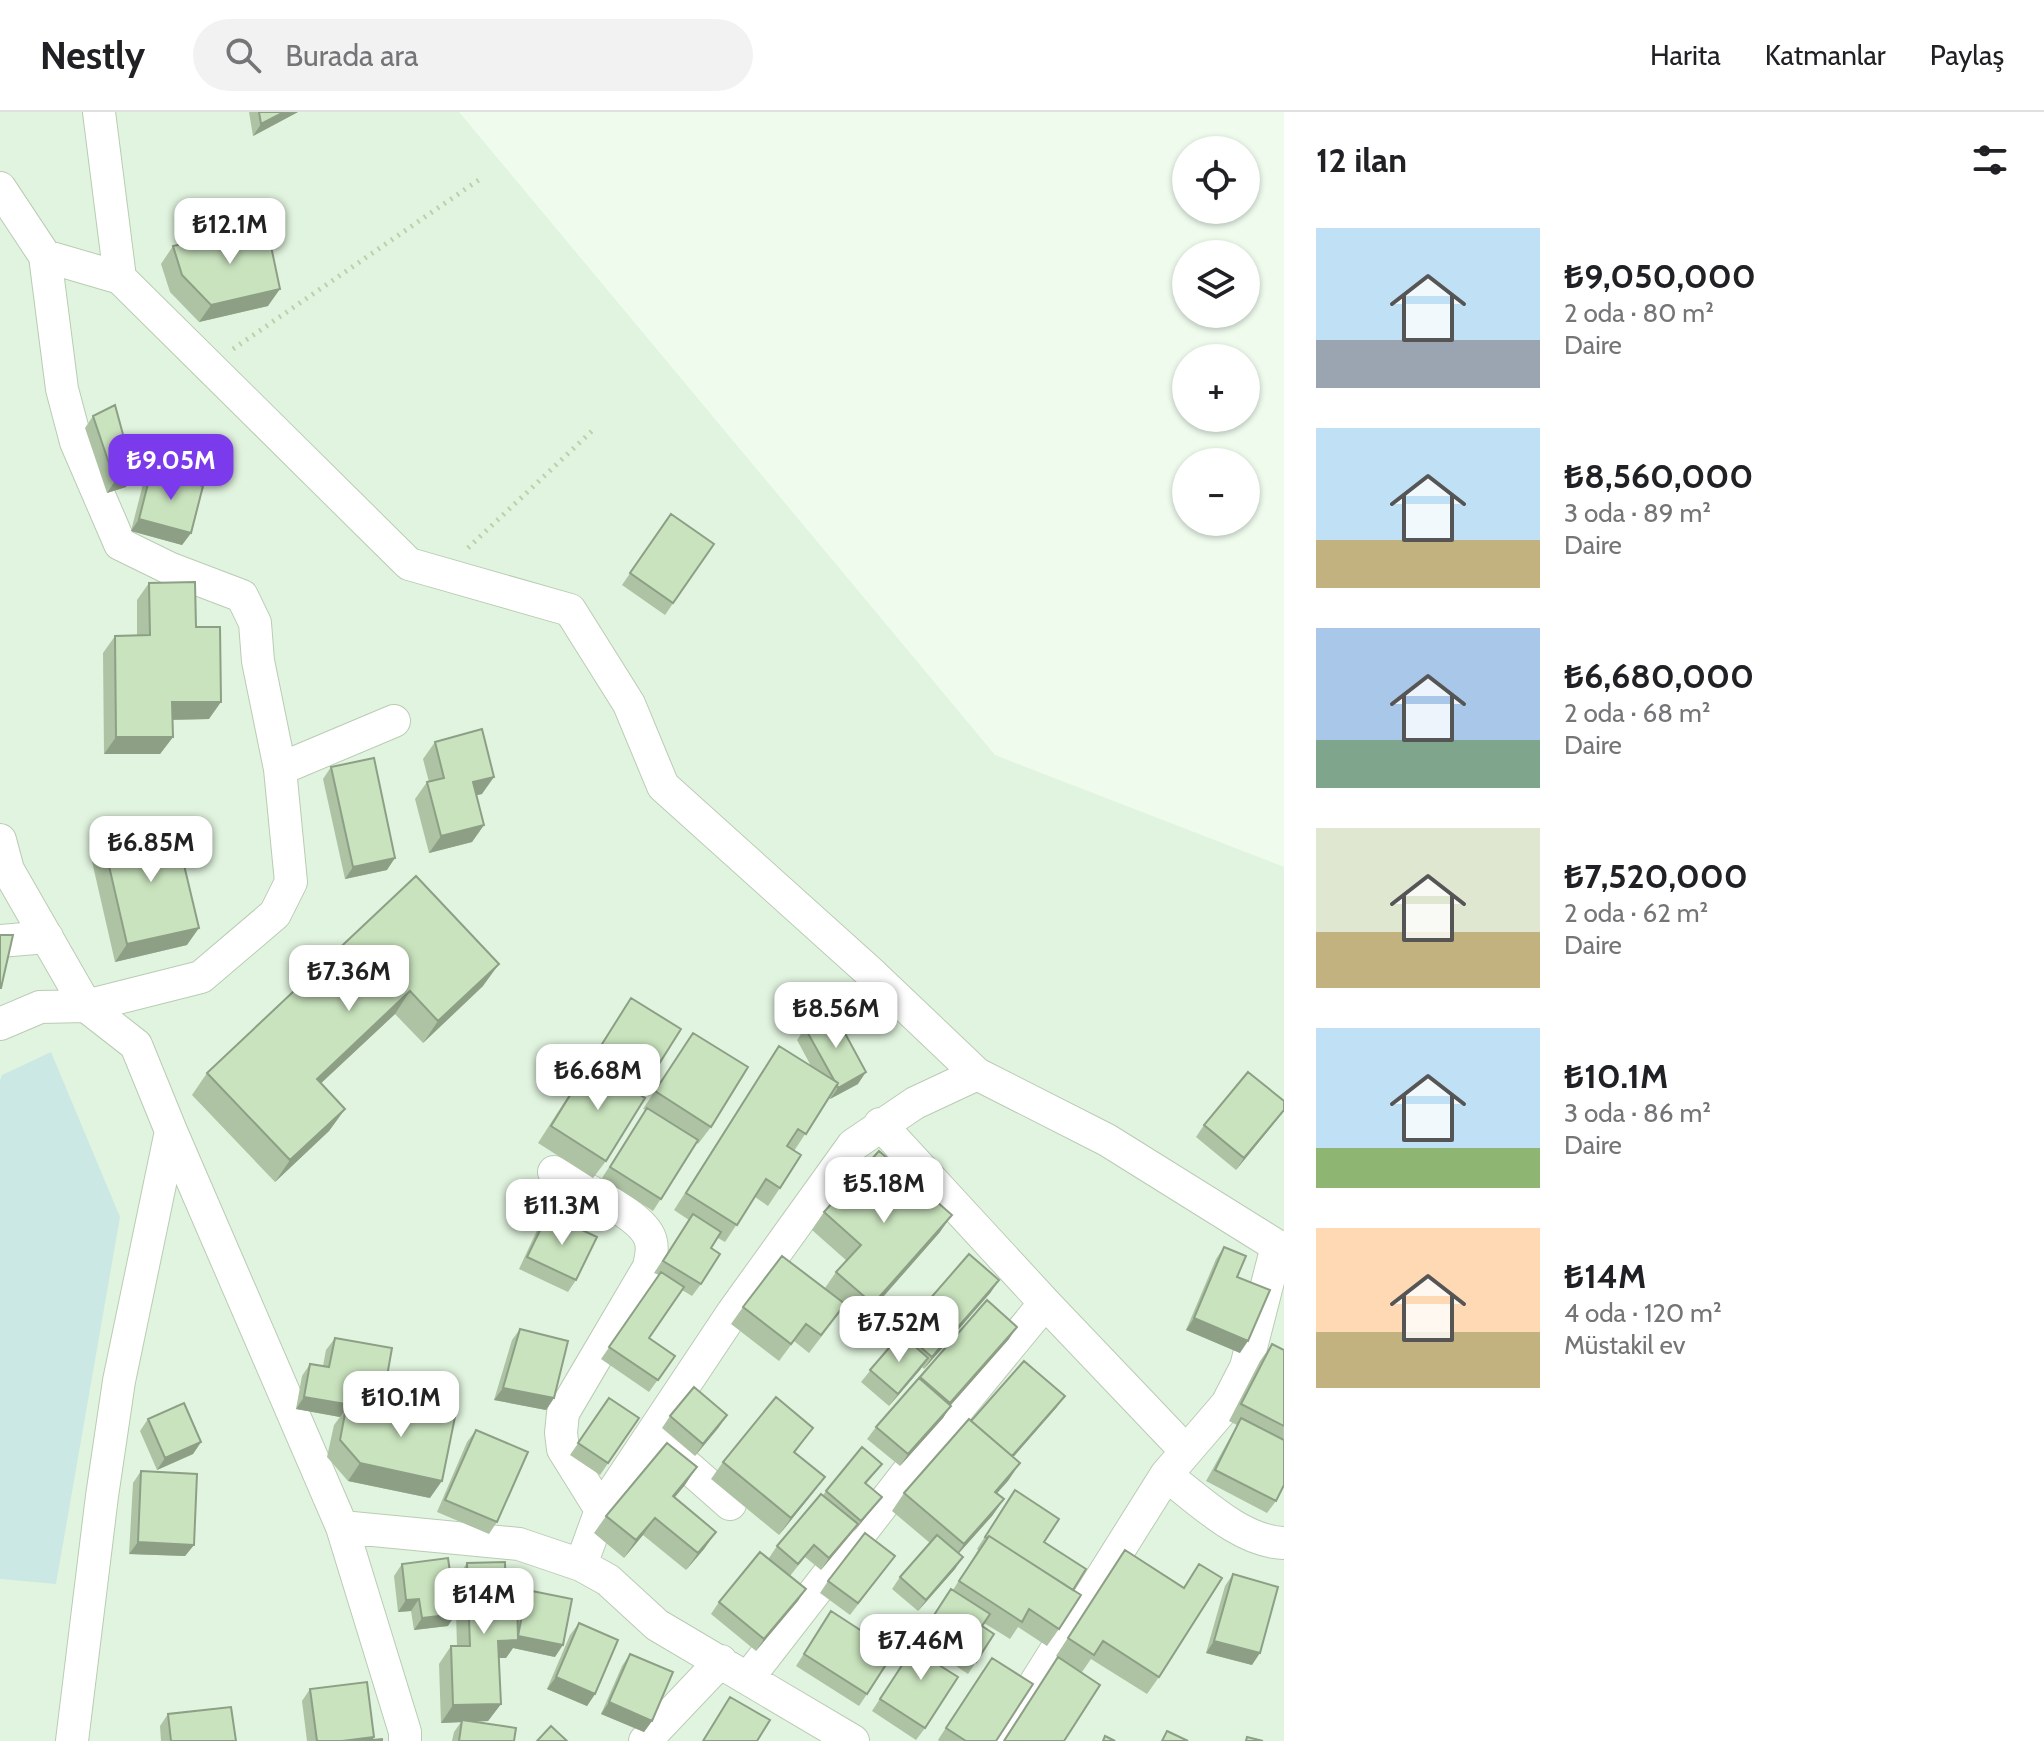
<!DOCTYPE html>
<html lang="tr">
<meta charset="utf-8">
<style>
:root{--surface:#fff;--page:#f2f2f2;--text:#202124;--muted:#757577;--line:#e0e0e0;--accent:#7c3aed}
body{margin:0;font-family:Cabin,sans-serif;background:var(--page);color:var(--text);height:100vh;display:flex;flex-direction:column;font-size:30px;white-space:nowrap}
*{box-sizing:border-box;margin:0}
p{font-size:26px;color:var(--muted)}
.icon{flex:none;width:44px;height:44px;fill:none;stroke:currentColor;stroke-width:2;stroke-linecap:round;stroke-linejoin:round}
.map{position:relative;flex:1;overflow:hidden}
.side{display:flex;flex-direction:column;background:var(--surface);width:760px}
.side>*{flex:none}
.fabs{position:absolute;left:1172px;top:24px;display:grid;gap:16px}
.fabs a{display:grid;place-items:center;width:88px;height:88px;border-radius:50%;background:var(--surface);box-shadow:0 2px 6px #0004;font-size:40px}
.price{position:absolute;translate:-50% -68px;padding:0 18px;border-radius:16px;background:#fff;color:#222;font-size:26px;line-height:52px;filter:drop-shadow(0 2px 4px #0008)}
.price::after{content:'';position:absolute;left:50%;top:48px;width:24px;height:18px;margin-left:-12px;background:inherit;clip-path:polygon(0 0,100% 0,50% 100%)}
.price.active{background:var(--accent);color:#fff}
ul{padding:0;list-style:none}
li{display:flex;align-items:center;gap:24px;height:200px;padding:0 32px}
li span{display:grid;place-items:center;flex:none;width:224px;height:160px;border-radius:0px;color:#555}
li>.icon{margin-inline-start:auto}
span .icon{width:96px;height:96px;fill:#fffc;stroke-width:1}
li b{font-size:34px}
h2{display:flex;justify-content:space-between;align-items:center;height:96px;padding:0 32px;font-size:34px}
header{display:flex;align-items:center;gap:48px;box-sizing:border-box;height:112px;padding:0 40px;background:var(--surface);border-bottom:2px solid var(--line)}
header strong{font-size:38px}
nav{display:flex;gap:44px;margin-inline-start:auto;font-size:28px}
.search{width:560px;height:72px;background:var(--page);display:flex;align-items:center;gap:20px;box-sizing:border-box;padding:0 28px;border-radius:44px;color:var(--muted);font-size:30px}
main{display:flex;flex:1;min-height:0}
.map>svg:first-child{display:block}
.residential{fill:#e1f4df}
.green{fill:#cce8e5}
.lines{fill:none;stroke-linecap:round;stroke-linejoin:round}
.minor-casing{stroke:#b9ccb3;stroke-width:34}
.path{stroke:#b6d3aa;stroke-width:5;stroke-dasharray:2 6;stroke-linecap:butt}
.minor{stroke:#fff;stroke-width:32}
.wall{fill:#adc3a3}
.shaded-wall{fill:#8d9f85}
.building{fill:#c9e3be;stroke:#8d9f85;stroke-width:2}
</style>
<header>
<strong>Nestly</strong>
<div class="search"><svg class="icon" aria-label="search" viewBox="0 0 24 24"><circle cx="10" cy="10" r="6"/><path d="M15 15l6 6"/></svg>Burada ara</div>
<nav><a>Harita</a><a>Katmanlar</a><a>Paylaş</a></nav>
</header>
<main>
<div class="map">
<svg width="1284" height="1629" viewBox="0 0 1284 1629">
<rect width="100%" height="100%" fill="#eefbed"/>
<path class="residential" d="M0,0H459L995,643L1284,755V1629H0Z"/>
<path class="green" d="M51,940L120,1105L56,1472L0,1467V968L2,963Z"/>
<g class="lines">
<g class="minor-casing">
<path id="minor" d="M99,0L120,166L409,452L570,498L629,592L663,674L873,863L977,962L1107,1028L1277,1134L1284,1135
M0,76L45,144L62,277L76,330L120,432L171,457L242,484L255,511L258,549L280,657L291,770L275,802L201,865L86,894L40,895L0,912
M45,144L120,166
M280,657L394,609
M0,728L8,758L86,894L136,933L171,1019L342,1415L405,1620V1629
M0,829L47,825
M880,1012L1045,1191L1186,1339
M554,1060C578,1074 638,1100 649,1124C654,1135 651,1144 649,1155L563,1301L561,1321L563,1337L601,1398
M662,1332L730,1392
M1166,1363C1199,1388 1241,1430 1284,1431
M342,1415L519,1432L581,1453L608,1468L657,1513L853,1629
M581,1453L601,1398L733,1200L853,1033L915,991L977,962
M748,1566L939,1320L1045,1191
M72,1629L102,1384L119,1269L171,1019
M645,1629L721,1549
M999,1629L1166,1363L1227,1292L1246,1255L1277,1134"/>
</g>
<path class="path" d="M233,237L483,65
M468,436L594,317"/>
<use href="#minor" class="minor"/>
</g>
<path class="wall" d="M249,0H298L253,24Z
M173,134L268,194L199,210L170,180L161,152Z
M93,304L126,375L107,381L85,316Z
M151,360L191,421L182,433L131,419L143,372Z
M671,402L714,432L665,503L622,473Z
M149,471L196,515L209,607L172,608L173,625L160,642H104L103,541L115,524H137V488Z
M435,630L482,682L476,683L484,713L472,730L429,741L415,687L427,670H429L423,647Z
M331,655L387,758L345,767L323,667Z
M103,728L187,833L115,850L91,745Z
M416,764L483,874L423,931L395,902L321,971L345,997L329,1019L275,1070L192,983L207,961Z
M631,886L681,917L640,982L606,1049L593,1066L538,1031Z
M805,916L858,972L830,987L829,986L794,1039L780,1076L768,1094L755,1085L725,1130L718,1126L711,1136L701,1172L692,1184L682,1178L649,1226L675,1244L649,1280L601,1247L659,1163L654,1161L689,1108L674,1098L779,934L811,954L797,928Z
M693,921L711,1015L698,1032L697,1031L653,1099L602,1066L646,998L643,997Z
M1284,999L1236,1058L1196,1025L1204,1013Z
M824,1100L940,1120L861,1210L844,1195L809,1241L794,1229L779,1249L731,1212L743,1195L825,1176L836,1160L847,1149L812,1118Z
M548,1102L576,1168L568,1180L519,1157L539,1114Z
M1224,1135L1237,1165L1240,1241L1186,1218L1216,1147Z
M991,1180L924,1257L922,1255L889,1294L861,1270L902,1219Z
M987,1188L1009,1227L950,1294L943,1306L900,1354L867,1327L876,1315Z
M520,1217L554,1286L546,1298L494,1288L512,1228Z
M335,1226L378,1302L389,1304L401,1288L430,1386L348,1369L327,1345L334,1313L340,1305L296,1297L302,1264L310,1252L323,1254L326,1238Z
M1272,1232L1284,1238V1373L1276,1389L1267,1401L1206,1369L1237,1313L1229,1309L1260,1249Z
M1065,1284L1056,1296L1013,1345L1020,1351L997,1381L1004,1387L992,1404L959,1441L955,1457L918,1499L892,1477L900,1465L930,1431L892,1399L904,1381L971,1309Z
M609,1286L639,1306L600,1363L570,1343Z
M670,1304L719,1315L695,1344L662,1316Z
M148,1307L201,1330L193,1342L157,1358L140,1319Z
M813,1316L795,1341L825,1365L812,1382L779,1423L711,1367L723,1350Z
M476,1318L497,1410L489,1422L437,1400L467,1330Z
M862,1335L882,1352L866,1372L882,1385L873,1396L821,1458L805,1445L790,1464L806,1477L756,1539L711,1502L719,1490L769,1446L777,1434L823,1383Z
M141,1359L194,1433L185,1444L129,1442L133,1371Z
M685,1373L674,1385L716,1420L704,1437L686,1458L643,1423L624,1446L594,1421L606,1404Z
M1015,1378L1073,1478L1059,1517L1047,1534L1018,1515L1010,1527L984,1511L982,1514L976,1550L968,1562L944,1546L939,1553L925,1616L916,1628L872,1599L943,1489L951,1477L953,1478L978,1438L977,1437Z
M1125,1438L1184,1475L1199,1452L1159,1565L1147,1582L1091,1547L1082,1560L1056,1544Z
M895,1444L850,1503L820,1481L828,1469Z
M467,1451L506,1484L517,1496L519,1490L527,1478L555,1545L513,1536L506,1546H499L501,1592L488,1609L473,1610L514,1629H452L454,1620L461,1610L441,1611L439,1552L451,1534H457L455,1469Z
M402,1452L448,1514L414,1518L411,1499L398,1500L394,1464Z
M1233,1462L1252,1553L1206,1541L1225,1474Z
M831,1499L867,1582L859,1594L796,1554Z
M579,1511L595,1582L587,1594L547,1577L570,1523Z
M630,1542L652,1609L644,1620L601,1602L622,1554Z
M1058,1545L1064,1629H1003L1046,1563Z
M983,1558L996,1629H939L938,1628Z
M310,1577L374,1625L372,1628L382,1629H307L302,1589Z
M168,1602L236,1629H161L160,1614Z"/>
<path class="shaded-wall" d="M284,0H298L253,24L261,12Z
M280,177L268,194L199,210L211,193Z
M134,363L126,375L107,381L115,369Z
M139,407L191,421L182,433L131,419Z
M172,590H221L209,607L160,608Z
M116,625H173L160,642H104Z
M494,665L482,682L460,687L473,670Z
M484,713L472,730L429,741L441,724Z
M395,746L387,758L345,767L353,755Z
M199,816L187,833L115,850L127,832Z
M499,852L483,874L423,931L438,909Z
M410,879L395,902L301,990L317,967Z
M866,960L858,972L830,987L838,976Z
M345,997L329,1019L275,1070L290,1048Z
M1284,999L1280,1004L1236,1058L1244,1046Z
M952,1103L940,1120L861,1210L873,1192Z
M999,1168L991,1180L924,1257L932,1245Z
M1194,1206L1248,1229L1240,1241L1186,1218Z
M1017,1215L1009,1227L942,1303L950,1291Z
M928,1246L920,1258L889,1294L898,1282Z
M503,1276L554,1286L546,1298L494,1288Z
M1065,1284L1056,1296L1002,1358L1010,1346Z
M304,1285L381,1298L372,1310L346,1296L340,1305L296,1297Z
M951,1294L943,1306L900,1354L908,1342Z
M727,1303L719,1315L695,1344L703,1332Z
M201,1330L193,1342L157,1358L165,1346Z
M360,1351L442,1369L430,1386L348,1369Z
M1020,1351L1008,1369L983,1397L995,1380Z
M697,1355L685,1373L661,1402L673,1384Z
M825,1365L812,1382L779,1423L791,1406Z
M882,1385L873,1396L853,1421L861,1409Z
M1004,1387L992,1404L951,1450L964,1432Z
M655,1406L643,1423L624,1446L636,1428Z
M858,1412L849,1424L821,1458L829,1446Z
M716,1420L704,1437L686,1458L698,1441Z
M138,1430L194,1433L185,1444L129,1442Z
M963,1445L955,1457L918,1499L926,1488Z
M806,1477L798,1489L756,1539L764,1527Z
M419,1487L411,1499L398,1500L406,1488Z
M456,1502L448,1514L414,1518L422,1506Z
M518,1524L563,1533L555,1545L513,1536L506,1546H486L498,1529Z
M1214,1529L1260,1541L1252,1553L1206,1541Z
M556,1565L595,1582L587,1594L547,1577Z
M609,1590L652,1609L644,1620L601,1602Z
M501,1592L488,1609L441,1611L453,1593Z
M374,1625L372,1629H342Z"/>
<path class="building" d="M259,0H284L261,12Z
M267,115L280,177L211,193L182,163L173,134Z
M115,293L134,363L115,369L93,304Z
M151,360L203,374L191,421L139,407Z
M671,402L714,432L673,491L630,461Z
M195,470L196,515H220L221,590H172L173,625H116L115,524L150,523L149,471Z
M482,617L494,665L473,670L484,713L441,724L427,670L444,666L435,630Z
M374,646L395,746L353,755L331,655Z
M174,711L199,816L127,832L103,728Z
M416,764L499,852L438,909L410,879L317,967L345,997L290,1048L207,961Z
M0,823H13L1,876H0Z
M631,886L681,917L642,979L592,948Z
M834,901L866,960L838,976L837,973L838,971L834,968L805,916Z
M693,921L748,955L711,1015L655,979Z
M779,934L838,971L806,1022L798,1017L787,1034L801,1043L780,1076L766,1067L737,1113L686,1081Z
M590,951L645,986L606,1049L551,1014Z
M1248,960L1284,989V998L1244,1046L1204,1013Z
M647,996L698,1028L661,1087L610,1055Z
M879,1039L952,1103L873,1192L836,1160L861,1133L824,1100Z
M548,1102L597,1125L576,1168L527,1145Z
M693,1102L721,1120L711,1136L720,1142L701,1172L663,1149Z
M1224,1135L1246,1144L1237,1165L1270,1178L1248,1229L1194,1206Z
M969,1142L999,1168L932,1245L902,1219Z
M782,1144L845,1192L821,1223L806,1212L791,1232L743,1195Z
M661,1160L684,1175L649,1226L675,1244L658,1268L609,1235Z
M987,1188L1017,1215L950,1291L920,1265Z
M520,1217L568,1229L554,1286L503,1276Z
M901,1222L928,1246L898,1282L870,1258Z
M335,1226L392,1236L381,1298L304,1285L310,1252L329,1255Z
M1272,1232L1284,1238V1314L1241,1292Z
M1024,1249L1065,1284L1012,1344L971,1309Z
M919,1266L951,1294L908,1342L876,1315Z
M694,1275L727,1303L703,1332L670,1304Z
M776,1285L813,1316L794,1340L825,1365L791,1406L723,1350Z
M609,1286L639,1306L608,1351L578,1331Z
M401,1288L456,1300L442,1369L360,1351L340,1328L346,1296L397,1306Z
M184,1291L201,1330L165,1346L148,1307Z
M1241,1306L1284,1328V1373L1276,1389L1215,1358Z
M969,1307L1020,1351L995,1380L1004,1387L964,1432L904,1381Z
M476,1318L528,1340L497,1410L445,1388Z
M667,1331L697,1355L673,1384L716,1420L698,1441L655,1406L636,1428L606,1404Z
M862,1335L882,1352L865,1371L882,1385L861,1409L826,1379Z
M141,1359L197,1362L194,1433L138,1430Z
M1015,1378L1059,1407L1044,1430L1086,1457L1073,1478L989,1424L987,1426L985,1425Z
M821,1382L858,1412L829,1446L814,1433L798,1452L777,1434Z
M865,1421L895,1444L858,1491L828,1469Z
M937,1423L963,1445L926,1488L900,1465Z
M989,1424L1081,1483L1059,1517L1029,1497L1022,1510L959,1469Z
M1125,1438L1184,1476L1199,1452L1222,1466L1159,1565L1103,1529L1094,1543L1068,1526Z
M760,1440L806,1477L764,1527L719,1490Z
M448,1446L456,1502L422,1506L419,1487L406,1488L402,1452Z
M505,1450L506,1484L517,1483L518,1528L498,1529L501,1592L453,1593L451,1534H470L467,1451Z
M1233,1462L1278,1475L1260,1541L1214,1529Z
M951,1477L990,1502L982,1514L994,1522L976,1550L925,1517Z
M527,1478L572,1487L563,1533L518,1524Z
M831,1499L894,1540L867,1582L804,1542Z
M579,1511L618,1528L595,1582L556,1565Z
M923,1521L949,1537L939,1553L958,1565L925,1616L880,1587Z
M630,1542L673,1560L652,1609L609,1590Z
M1058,1545L1100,1573L1064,1629H1004Z
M992,1546L1033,1572L996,1629H966L946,1616Z
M367,1570L374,1625L342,1629H317L310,1577Z
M730,1585L770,1608L757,1629H703Z
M231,1595L236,1629H171L168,1602Z
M462,1608L516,1616L514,1629H459Z
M551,1614L567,1629H537Z
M1167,1619L1188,1629H1162Z
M1105,1624L1115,1629H1103Z
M1247,1625L1263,1629H1246Z
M382,1627V1629H362Z"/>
</svg>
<div class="fabs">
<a><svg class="icon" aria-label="locate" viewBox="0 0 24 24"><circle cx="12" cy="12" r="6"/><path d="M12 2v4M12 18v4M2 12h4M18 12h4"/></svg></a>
<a><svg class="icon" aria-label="layers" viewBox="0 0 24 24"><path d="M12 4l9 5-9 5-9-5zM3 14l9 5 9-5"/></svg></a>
<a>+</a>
<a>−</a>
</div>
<b class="price" style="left:230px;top:154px">₺12.1M</b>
<b class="price active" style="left:171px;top:390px">₺9.05M</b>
<b class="price" style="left:151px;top:772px">₺6.85M</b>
<b class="price" style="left:349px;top:901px">₺7.36M</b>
<b class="price" style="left:836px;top:938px">₺8.56M</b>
<b class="price" style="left:598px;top:1000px">₺6.68M</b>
<b class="price" style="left:884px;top:1113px">₺5.18M</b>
<b class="price" style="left:562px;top:1135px">₺11.3M</b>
<b class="price" style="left:899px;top:1252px">₺7.52M</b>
<b class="price" style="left:401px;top:1327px">₺10.1M</b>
<b class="price" style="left:484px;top:1524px">₺14M</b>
<b class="price" style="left:921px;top:1570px">₺7.46M</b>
</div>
<section class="side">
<h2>12 ilan<svg class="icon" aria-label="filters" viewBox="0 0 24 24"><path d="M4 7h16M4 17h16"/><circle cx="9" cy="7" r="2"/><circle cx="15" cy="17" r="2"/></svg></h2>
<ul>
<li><span style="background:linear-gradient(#bfe0f5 70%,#9aa5b1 0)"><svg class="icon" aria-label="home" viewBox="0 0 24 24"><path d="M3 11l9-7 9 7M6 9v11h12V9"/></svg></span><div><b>₺9,050,000</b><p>2 oda · 80 m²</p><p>Daire</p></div></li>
<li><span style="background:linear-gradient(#bfe0f5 70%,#c2b280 0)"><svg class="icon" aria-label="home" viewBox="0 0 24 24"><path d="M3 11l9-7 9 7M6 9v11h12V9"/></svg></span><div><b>₺8,560,000</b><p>3 oda · 89 m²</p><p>Daire</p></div></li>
<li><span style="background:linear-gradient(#a9c7e8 70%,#7fa58c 0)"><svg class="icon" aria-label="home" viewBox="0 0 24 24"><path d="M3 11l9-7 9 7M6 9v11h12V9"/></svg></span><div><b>₺6,680,000</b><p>2 oda · 68 m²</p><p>Daire</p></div></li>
<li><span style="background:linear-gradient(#dfe7d0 65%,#c2b280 0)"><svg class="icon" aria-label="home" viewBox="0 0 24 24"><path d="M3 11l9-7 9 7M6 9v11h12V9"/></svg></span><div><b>₺7,520,000</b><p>2 oda · 62 m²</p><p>Daire</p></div></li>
<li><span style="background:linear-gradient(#bfe0f5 75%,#8fb573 0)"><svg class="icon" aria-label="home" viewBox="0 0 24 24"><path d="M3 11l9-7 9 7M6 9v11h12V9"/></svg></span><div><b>₺10.1M</b><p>3 oda · 86 m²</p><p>Daire</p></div></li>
<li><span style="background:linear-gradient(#ffd9b3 65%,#c2b280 0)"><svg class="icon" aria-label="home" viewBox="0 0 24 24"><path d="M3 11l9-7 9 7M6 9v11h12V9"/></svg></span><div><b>₺14M</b><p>4 oda · 120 m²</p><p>Müstakil ev</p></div></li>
</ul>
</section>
</main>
